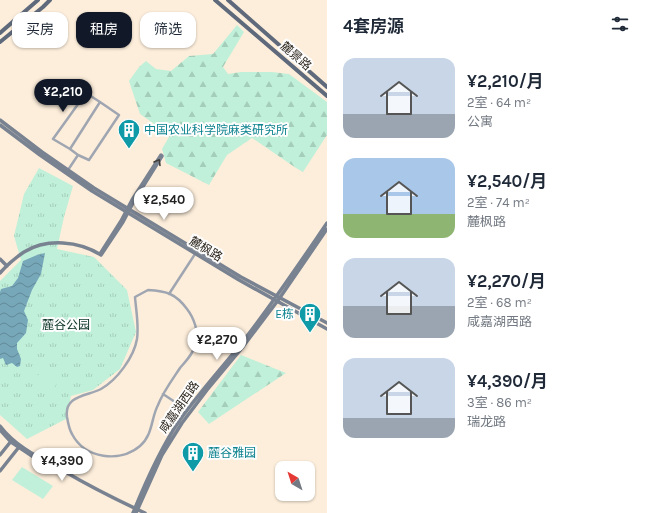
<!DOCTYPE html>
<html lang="zh">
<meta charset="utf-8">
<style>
:root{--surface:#fff;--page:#f2f2f3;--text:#1f2937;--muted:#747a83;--accent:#111827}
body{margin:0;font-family:Karla,"Noto Sans SC",sans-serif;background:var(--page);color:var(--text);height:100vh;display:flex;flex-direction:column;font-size:15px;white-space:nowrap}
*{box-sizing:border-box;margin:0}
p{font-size:13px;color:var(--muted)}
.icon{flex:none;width:22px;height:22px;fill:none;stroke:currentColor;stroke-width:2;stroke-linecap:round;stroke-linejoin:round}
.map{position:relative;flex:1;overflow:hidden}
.panel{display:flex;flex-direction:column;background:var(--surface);width:320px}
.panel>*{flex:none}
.hud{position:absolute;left:12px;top:12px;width:255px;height:36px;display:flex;gap:8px}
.needle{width:26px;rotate:321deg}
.fabs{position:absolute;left:275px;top:461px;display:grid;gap:8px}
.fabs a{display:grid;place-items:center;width:40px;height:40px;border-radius:8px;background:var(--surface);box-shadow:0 1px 3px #0004;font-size:20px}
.price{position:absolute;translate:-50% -34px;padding:0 9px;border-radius:14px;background:#fff;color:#222;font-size:13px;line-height:26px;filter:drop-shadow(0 1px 2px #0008)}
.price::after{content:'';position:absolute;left:50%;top:24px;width:12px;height:9px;margin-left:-6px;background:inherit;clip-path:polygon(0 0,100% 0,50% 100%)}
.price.on{background:var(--accent);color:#fff}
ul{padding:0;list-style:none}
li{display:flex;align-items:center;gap:12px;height:100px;padding:0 16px}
li span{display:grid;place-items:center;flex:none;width:112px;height:80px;border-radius:12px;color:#555}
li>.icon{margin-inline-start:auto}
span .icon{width:48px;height:48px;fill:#fffc;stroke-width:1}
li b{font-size:17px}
h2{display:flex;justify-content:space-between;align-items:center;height:48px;padding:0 16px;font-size:17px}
.chip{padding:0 14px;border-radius:12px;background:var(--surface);box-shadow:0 1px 3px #0004;font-size:14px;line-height:36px}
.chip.on{background:var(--accent);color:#fff}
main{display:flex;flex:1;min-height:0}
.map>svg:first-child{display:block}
.forest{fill:url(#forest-firs)}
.park{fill:url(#park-tufts)}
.pitch{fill:#c0f0d9}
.water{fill:url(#water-waves)}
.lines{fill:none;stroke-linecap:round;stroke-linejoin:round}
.street{stroke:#a0a6b1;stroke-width:2.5}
.secondary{stroke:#798291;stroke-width:3.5}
.primary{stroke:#5e697b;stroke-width:4}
.oneway{stroke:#403d3a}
.labels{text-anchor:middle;stroke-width:4;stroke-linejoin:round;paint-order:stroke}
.street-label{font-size:12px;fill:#2d261d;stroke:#fdfdfd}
.culture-label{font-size:12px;fill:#0d838f;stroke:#fdfdfd;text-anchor:start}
.park-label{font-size:12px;fill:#093223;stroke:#fdfdfd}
</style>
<main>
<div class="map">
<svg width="327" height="513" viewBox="0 0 327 513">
<defs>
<pattern id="forest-firs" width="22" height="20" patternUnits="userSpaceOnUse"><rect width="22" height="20" fill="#c0f0d9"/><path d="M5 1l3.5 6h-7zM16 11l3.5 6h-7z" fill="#a5ceba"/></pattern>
<pattern id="park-tufts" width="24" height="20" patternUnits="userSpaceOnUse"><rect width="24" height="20" fill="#c0f0d9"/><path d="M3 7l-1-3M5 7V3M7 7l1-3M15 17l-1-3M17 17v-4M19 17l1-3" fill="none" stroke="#a5ceba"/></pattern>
<pattern id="water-waves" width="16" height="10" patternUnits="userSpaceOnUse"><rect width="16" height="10" fill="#77a8ba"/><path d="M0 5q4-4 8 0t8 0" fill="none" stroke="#628997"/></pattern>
</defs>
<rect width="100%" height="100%" fill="#fdeedb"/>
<path class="forest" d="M237,25L244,32L223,67L228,74L241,72H272L289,74L327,102V135L303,172L296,168L252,138L227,155L209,185L166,163L162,149L170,135L140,114L129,81L139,67L146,61L156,69L171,71L189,56L213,54Z
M241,355L286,373L209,424L198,412Z"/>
<path class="park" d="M39,168L73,186L64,217L57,249L94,257L127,290L136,332L120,369L93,390L71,396L66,419L27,439L0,415V281L21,260L14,236L24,194Z"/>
<path class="pitch" d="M44,370L57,383L52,392L50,390L49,391L35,378Z
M22,467L53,486L43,499L12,480Z"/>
<path class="water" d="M45,253L41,274L32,290L24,311L28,320L26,333L17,343V349L21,359L20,366L17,367L12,363L6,365L3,358L0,359V292L1,289L12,286L18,278L23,261L37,255Z"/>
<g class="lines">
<path class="street" d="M70,149L53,139L86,93L100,102
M68,170L78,155L89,160L119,115L100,102L70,149L78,155
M148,290C167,291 176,294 187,309C194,318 199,332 196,343C194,353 186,361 180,368C172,380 163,392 158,405C151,418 153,435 140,446C120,463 85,459 72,434C69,429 68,423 67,417C64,395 88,396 101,389C117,380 134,357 137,339C139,325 136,310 135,297Z
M169,294L195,254
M163,394L187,410"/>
<path class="secondary" d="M0,120L42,152L94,188L241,277L327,323
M0,125L40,155L92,191L239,280L327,329
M0,259L7,266
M0,273C7,265 15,258 24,252C47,238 79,241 101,255L123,222L134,201L162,156L161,155L132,200L121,221L100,254
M0,426C16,447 40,458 62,470C89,486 117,500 145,513
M0,430L11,442L35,458
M0,455L12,440
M0,471L19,447
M133,513C146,481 160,449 179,421C198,394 220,370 240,345C271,306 299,264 327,223
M136,513L162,455L182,423L207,390L242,348L279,299L327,229"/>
<path class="primary" d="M215,0L327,96
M228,0L327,87
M0,33L38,0
M0,42L43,7L50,0"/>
</g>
<defs><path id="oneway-chevron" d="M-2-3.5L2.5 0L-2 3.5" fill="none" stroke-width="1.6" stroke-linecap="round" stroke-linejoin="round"/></defs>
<use class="oneway" href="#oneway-chevron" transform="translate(158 162) rotate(-59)"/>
<defs>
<g id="building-pin" transform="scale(1.15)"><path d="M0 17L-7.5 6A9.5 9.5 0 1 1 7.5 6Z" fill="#0f9aa8" stroke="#fdfdfd"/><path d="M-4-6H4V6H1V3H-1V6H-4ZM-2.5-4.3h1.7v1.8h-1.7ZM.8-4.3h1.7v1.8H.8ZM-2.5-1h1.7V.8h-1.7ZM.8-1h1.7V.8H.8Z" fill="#fff"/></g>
</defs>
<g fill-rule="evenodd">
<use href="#building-pin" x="129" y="130"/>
<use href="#building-pin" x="310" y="314"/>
<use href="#building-pin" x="193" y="453"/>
</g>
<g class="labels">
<g class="street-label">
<text transform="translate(296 56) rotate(41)" y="4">麓景路</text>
<text transform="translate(206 249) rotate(31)" y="4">麓枫路</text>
<text transform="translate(179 407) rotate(-55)" y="4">咸嘉湖西路</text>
</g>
<g class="culture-label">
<text x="144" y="134">中国农业科学院麻类研究所</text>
<text x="294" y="318" text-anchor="end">E栋</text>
<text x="208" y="457">麓谷雅园</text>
</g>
<g class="park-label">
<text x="66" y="329">麓谷公园</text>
</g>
</g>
</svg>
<div class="fabs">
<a><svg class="needle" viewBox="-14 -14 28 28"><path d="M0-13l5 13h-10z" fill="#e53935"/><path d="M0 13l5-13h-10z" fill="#747a83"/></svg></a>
</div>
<b class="price on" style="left:63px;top:113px">¥2,210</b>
<b class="price" style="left:164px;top:221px">¥2,540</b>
<b class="price" style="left:217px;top:361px">¥2,270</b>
<b class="price" style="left:62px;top:482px">¥4,390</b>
<div class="hud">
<a class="chip">买房</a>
<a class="chip on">租房</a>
<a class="chip">筛选</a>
</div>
</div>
<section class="panel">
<h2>4套房源<svg class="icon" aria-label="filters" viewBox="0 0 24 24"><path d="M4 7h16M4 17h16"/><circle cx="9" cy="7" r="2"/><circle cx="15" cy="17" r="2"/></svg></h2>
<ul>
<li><span style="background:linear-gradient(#c9d6e8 70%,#9aa5b1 0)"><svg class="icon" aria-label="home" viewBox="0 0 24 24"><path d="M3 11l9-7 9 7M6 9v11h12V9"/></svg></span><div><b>¥2,210/月</b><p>2室 · 64 m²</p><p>公寓</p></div></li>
<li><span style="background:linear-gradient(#a9c7e8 70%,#8fb573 0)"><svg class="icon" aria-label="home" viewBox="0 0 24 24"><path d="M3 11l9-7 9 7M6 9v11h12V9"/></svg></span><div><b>¥2,540/月</b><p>2室 · 74 m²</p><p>麓枫路</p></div></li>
<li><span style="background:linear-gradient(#c9d6e8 60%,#9aa5b1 0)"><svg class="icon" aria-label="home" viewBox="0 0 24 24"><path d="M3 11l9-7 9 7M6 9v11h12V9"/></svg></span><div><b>¥2,270/月</b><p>2室 · 68 m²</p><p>咸嘉湖西路</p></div></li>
<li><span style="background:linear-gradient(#c9d6e8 75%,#9aa5b1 0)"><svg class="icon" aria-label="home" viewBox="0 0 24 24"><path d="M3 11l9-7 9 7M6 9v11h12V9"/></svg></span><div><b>¥4,390/月</b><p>3室 · 86 m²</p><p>瑞龙路</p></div></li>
</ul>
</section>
</main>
